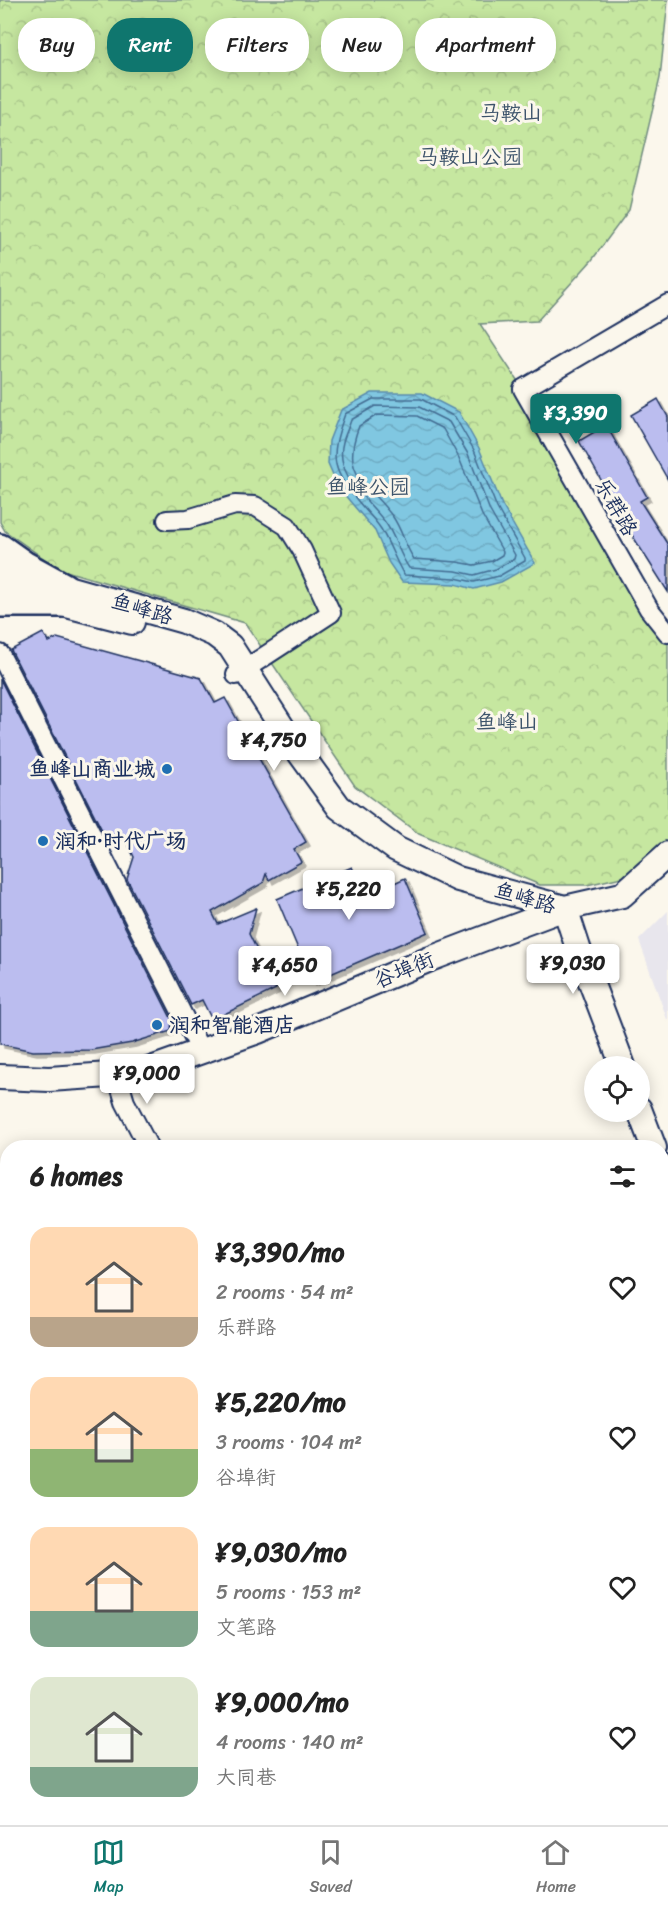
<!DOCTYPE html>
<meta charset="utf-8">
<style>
:root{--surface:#fff;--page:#f6f6f6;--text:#222;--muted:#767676;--line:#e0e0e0;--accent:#0f766e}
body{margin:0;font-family:Sriracha,"LXGW WenKai TC",sans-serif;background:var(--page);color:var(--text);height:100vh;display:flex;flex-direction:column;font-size:22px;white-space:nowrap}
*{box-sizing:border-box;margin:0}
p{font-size:20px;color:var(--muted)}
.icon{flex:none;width:33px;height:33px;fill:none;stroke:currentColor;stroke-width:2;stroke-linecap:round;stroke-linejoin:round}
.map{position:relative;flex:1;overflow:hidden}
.details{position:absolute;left:0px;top:1140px;width:669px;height:686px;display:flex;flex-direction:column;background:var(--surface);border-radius:24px 24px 0 0;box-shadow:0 3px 15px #0003}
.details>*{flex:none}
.hud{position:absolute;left:18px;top:18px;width:633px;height:54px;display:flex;gap:12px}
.controls{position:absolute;left:584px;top:1056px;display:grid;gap:12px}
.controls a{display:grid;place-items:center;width:66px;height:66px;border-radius:50%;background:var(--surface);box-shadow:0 3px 15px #0003;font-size:30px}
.price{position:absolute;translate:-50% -51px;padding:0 14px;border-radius:6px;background:#fff;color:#222;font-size:20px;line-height:39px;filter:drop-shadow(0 2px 3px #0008)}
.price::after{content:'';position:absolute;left:50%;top:36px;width:18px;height:14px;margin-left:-9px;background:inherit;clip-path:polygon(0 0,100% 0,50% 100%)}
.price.active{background:var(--accent);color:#fff}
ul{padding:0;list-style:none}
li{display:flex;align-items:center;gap:18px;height:150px;padding:0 30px}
li span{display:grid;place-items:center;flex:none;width:168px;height:120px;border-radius:18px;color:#555}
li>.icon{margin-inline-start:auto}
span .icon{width:72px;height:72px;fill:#fffc;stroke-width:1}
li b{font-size:26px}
h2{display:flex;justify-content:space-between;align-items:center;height:72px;padding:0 30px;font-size:26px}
.chip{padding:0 21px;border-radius:24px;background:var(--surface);box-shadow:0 3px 15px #0003;font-size:21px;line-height:54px}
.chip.active{background:var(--accent);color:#fff}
.tab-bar{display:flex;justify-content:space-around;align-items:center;height:84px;border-top:2px solid var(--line);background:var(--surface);font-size:16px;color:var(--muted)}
.tab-bar a{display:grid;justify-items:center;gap:3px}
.tab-bar .active{color:var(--accent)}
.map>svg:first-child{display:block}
.built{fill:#e8e6ed}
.forest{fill:url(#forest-crowns);stroke:#708b7f;stroke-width:1.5}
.water{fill:url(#water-waves);stroke:#588aad;stroke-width:1.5}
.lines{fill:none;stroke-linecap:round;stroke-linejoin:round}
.shore{stroke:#436c92;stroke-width:1.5}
.building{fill:#bbbdef;stroke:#1b2f5e;stroke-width:1.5;filter:url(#shadow)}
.street-casing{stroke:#1b2f5e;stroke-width:22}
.secondary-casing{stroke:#1b2f5e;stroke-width:28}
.primary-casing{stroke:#1b2f5e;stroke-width:32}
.street{stroke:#fbf7ec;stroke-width:18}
.secondary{stroke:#fbf7ec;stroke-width:24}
.primary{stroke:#fbf7ec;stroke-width:27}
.poi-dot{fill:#1f6fb2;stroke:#fbf7ec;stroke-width:2}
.labels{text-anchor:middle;stroke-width:6;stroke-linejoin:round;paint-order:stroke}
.park-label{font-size:21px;fill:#3d546b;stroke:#fbf7ec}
.street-label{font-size:21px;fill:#1b2f5e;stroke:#fbf7ec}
.poi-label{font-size:21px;font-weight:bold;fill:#1b2f5e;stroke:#fbf7ec;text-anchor:start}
</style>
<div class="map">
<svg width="668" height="1825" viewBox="0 0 668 1825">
<defs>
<pattern id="forest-crowns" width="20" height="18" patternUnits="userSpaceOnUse" patternTransform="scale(1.5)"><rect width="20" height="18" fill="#c6e7a0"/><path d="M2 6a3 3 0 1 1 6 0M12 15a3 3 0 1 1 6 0" fill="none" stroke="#aac68c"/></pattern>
<pattern id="water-waves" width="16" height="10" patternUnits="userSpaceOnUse" patternTransform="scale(1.5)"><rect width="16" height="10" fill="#80c7e1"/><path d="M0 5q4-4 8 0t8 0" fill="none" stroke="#6eabc3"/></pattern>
<filter id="shadow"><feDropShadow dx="4" dy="4" stdDeviation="0" flood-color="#0004"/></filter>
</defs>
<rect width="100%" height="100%" fill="#fbf7ec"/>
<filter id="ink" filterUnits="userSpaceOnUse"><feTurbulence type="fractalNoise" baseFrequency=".0167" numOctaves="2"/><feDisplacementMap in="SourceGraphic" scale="12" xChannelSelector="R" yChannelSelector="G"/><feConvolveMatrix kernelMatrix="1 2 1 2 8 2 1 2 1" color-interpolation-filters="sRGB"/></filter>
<g filter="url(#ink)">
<path class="built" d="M668,911V1022L639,940Z
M662,1615L668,1633V1825H0V1726L7,1728L8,1818H662Z"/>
<path class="forest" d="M0,0H668L660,78L629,210L592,260L537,321L480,324L523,389L668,641V841L626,876L587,885H540L419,834L355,786L245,623L59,569L5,531L0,522Z"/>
<path class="water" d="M372,393H422L459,412L479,448L502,505L535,563L501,582L474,589L455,584L402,582L389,563L375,531L338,487L328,464L329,441L341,410Z"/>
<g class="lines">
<path class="shore" d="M373,399H421L455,417L474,450L497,508L525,558V561L499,576L474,582L455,578L404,575C395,560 390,544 381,529C376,521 369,514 363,507C332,471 328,460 345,414Z
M375,406L419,407L449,422L468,454L490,511L515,555L514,559L496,569L474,575L456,571L409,568C399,554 395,535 385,522C367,498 334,475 343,442C345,434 349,427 351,420Z
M377,415L417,416L443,429L459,458L482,515L503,552L502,555L492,561L474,565L457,562L414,559C405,546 402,530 393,517C366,481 340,476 359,426Z"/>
</g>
<path class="building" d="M658,399L668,417V480L631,415Z
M606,425L647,497L640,501L668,545V592L620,516L621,515L579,441Z
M43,633L49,642L57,638L201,678L215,703L225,698L306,842L294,849L301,862L269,880L266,874L263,883L212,912L218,924L256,908L249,934L276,989L212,1020L202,1000L191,1005L127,879L134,857L126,840L104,834L11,650Z
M0,679L172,1020L171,1031L132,1043L91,1050L33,1051L0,1044Z
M352,867L359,882L376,875L381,889L405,878L428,932L312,982L277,899Z"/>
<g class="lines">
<g class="street-casing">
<path id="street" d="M668,304L523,389L649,609L668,633
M167,520L188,519L235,505L255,506L287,526L302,550L331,613L236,675
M0,654L201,1051
M117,1075L125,1102L149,1148
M0,1433L8,1431
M0,1717L8,1719
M190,1825L192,1818"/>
</g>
<g class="secondary-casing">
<path id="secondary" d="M0,569L184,621L214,634L230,646L289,738L339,807L396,849L458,879L565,908
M0,588L132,622
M565,908L578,948L623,1066
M0,1077L49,1079L140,1073L258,1031L430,959L498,933L565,908L622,895L668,854
M639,1109L654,1148
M662,1167L668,1184"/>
</g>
<g class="primary-casing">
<path id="primary" d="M0,548L24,565L64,587
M0,603H62"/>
</g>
<use href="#street" class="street"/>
<use href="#secondary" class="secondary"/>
<use href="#primary" class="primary"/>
</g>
</g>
<g class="poi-dot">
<circle cx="167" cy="769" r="6"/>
<circle cx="43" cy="841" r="6"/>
<circle cx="157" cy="1025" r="6"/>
</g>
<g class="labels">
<g class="park-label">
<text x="511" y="120">马鞍山</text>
<text x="470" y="164">马鞍山公园</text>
<text x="368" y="494">鱼峰公园</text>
<text x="507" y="729">鱼峰山</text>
</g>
<g class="street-label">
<text transform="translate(616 507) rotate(60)" y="7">乐群路</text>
<text transform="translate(142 609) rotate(16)" y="7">鱼峰路</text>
<text transform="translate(525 898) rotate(16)" y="7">鱼峰路</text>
<text transform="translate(404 970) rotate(-22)" y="7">谷埠街</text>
</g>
<g class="poi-label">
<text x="155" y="776" text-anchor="end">鱼峰山商业城</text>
<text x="55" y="848">润和·时代广场</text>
<text x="169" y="1032">润和智能酒店</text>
</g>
</g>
</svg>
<div class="controls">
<a><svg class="icon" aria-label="locate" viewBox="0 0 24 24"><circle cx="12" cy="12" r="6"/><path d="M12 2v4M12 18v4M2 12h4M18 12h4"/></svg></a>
</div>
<b class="price active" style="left:576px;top:445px">¥3,390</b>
<b class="price" style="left:274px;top:772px">¥4,750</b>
<b class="price" style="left:349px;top:921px">¥5,220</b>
<b class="price" style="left:573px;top:995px">¥9,030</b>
<b class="price" style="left:285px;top:997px">¥4,650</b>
<b class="price" style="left:147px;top:1105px">¥9,000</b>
<div class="hud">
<a class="chip">Buy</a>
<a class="chip active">Rent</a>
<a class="chip">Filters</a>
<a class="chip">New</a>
<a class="chip">Apartment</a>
</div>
<section class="details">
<h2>6 homes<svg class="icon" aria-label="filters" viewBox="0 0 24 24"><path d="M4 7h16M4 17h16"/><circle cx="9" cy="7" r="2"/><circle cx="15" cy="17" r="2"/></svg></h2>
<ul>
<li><span style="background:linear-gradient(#ffd9b3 75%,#b9a48a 0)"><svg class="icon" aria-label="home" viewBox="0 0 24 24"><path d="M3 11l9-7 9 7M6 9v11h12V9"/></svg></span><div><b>¥3,390/mo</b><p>2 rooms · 54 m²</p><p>乐群路</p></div><svg class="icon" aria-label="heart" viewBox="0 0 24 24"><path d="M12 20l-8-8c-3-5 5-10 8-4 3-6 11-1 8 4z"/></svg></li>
<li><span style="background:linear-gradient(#ffd9b3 60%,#8fb573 0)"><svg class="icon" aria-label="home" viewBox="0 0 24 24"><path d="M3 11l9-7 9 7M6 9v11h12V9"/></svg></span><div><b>¥5,220/mo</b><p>3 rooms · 104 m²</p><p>谷埠街</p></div><svg class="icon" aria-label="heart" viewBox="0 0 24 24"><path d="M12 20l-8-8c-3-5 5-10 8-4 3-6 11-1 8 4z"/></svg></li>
<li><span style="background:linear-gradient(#ffd9b3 70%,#7fa58c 0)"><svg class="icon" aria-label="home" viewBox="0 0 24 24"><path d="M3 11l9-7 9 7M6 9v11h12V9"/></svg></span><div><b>¥9,030/mo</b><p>5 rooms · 153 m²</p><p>文笔路</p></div><svg class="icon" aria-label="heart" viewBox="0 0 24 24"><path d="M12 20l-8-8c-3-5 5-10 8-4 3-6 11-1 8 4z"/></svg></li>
<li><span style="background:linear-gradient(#dfe7d0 75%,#7fa58c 0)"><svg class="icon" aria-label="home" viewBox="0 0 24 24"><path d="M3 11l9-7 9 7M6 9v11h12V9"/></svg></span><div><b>¥9,000/mo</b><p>4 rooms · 140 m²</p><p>大同巷</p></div><svg class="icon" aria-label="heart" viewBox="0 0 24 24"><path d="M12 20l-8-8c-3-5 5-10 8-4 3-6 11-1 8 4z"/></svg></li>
</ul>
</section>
</div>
<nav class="tab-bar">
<a class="active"><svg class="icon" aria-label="map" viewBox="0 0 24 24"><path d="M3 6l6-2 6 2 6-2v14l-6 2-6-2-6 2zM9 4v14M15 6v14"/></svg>Map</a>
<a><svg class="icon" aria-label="saved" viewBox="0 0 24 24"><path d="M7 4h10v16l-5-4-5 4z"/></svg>Saved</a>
<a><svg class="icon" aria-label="home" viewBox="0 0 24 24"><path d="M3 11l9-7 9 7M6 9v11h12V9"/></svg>Home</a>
</nav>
